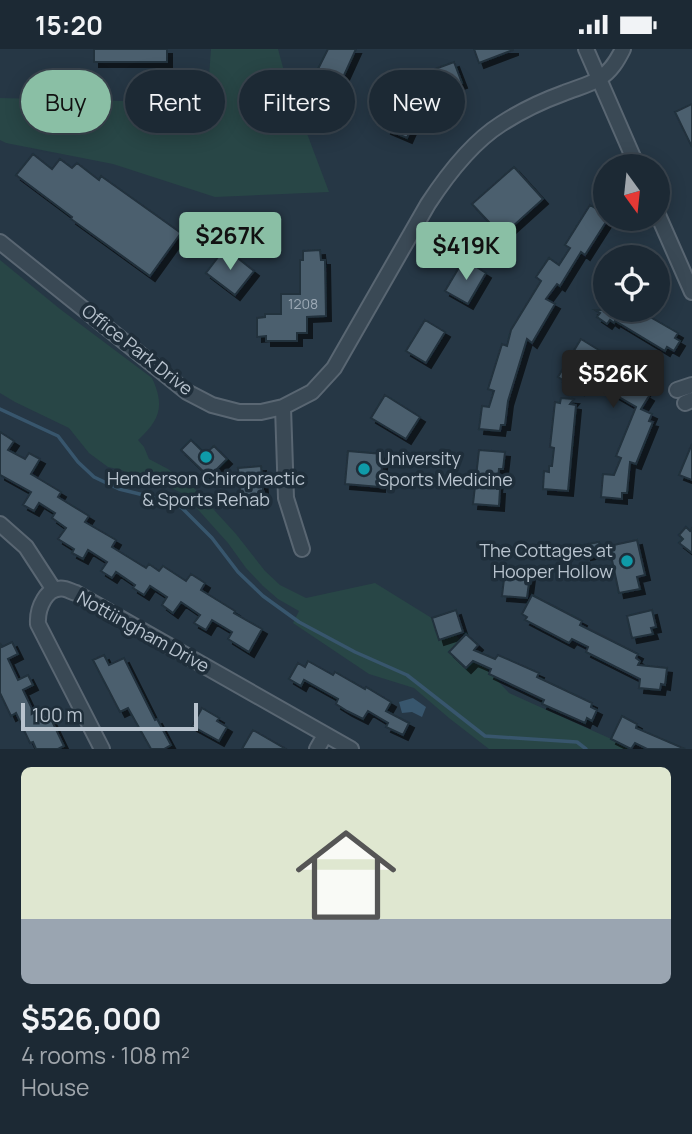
<!DOCTYPE html>
<meta charset="utf-8">
<style>
:root{--surface:#1c2934;--page:#25313c;--text:#f1f3f6;--muted:#a0a6ac;--line:#3a454f;--accent:#8abfa5}
body{margin:0;font-family:Manrope,sans-serif;background:var(--page);color:var(--text);height:100vh;display:flex;flex-direction:column;font-size:26px;white-space:nowrap}
*{box-sizing:border-box;margin:0}
p{font-size:23px;color:var(--muted)}
.icon{flex:none;width:38px;height:38px;fill:none;stroke:currentColor;stroke-width:2;stroke-linecap:round;stroke-linejoin:round}
.map{position:relative;height:700px;overflow:hidden}
.panel{display:flex;flex-direction:column;background:var(--surface);flex:1}
.panel>*{flex:none}
.top-card{position:absolute;left:21px;top:21px;width:651px;height:63px;display:flex;gap:14px}
.needle{width:46px;rotate:165deg}
.fabs{position:absolute;left:593px;top:105px;display:grid;gap:14px}
.fabs a{display:grid;place-items:center;width:77px;height:77px;border-radius:50%;background:var(--surface);box-shadow:0 4px 18px #0003,0 0 0 2px var(--line);font-size:35px}
.scale{position:absolute;left:21px;bottom:18px;width:177px;box-sizing:border-box;padding-left:7px;border:4px solid #b8c3ce;border-top:0;font-size:19px;line-height:24px;white-space:nowrap;color:#b8c3ce;-webkit-text-stroke:5px #1f2e3a;paint-order:stroke}
.price{position:absolute;translate:-50% -60px;padding:0 16px;border-radius:7px;background:var(--accent);color:#111;font-size:23px;line-height:46px;filter:drop-shadow(0 2px 4px #0008)}
.price::after{content:'';position:absolute;left:50%;top:42px;width:21px;height:16px;margin-left:-10px;background:inherit;clip-path:polygon(0 0,100% 0,50% 100%)}
.price.current{background:#222;color:#fff}
ul{padding:0;list-style:none}
li{display:grid;align-content:center;gap:14px;height:371px;padding:0 21px}
li+li{border-top:2px solid var(--line)}
li span{display:grid;place-items:center;height:217px;border-radius:10px;color:#555}
li>.icon{margin-inline-start:auto}
span .icon{width:126px;height:126px;fill:#fffc;stroke-width:1}
li b{font-size:30px}
.tag{padding:0 24px;border-radius:32px;background:var(--surface);box-shadow:0 4px 18px #0003,0 0 0 2px var(--line);font-size:24px;line-height:63px}
.tag.current{background:var(--accent);color:#111}
.status{display:flex;justify-content:space-between;align-items:center;height:49px;padding:0 35px;background:var(--surface);direction:ltr}
.status svg{height:19px;fill:currentColor}
.map>svg:first-child{display:block}
.green{fill:#284646}
.water{fill:#38566d}
.lines{fill:none;stroke-linecap:round;stroke-linejoin:round}
.stream{stroke:#38566d;stroke-width:3.5}
.building{fill:#4c5f6e;stroke:#21303c;stroke-width:2;filter:url(#shadow)}
.minor-casing{stroke:#596672;stroke-width:18}
.minor{stroke:#3a4955;stroke-width:14}
.culture-dot{fill:#0f9aa8;stroke:#1f2e3a;stroke-width:2.5}
.labels{text-anchor:middle;stroke-width:7;stroke-linejoin:round;paint-order:stroke}
.number-label{font-size:14px;fill:#9daab6}
.street-label{font-size:18px;fill:#b8c3ce;stroke:#1f2e3a}
.poi-label{font-size:18px;fill:#b8c3ce;stroke:#1f2e3a;text-anchor:start}
</style>
<div class="status"><b>15:20</b><svg viewBox="0 0 49 12"><path d="M0 12V9h3v3zM5 12V6h3v6zM10 12V3h3v9zM15 12V0h3v12zM26 1h20v11H26zM47 4h2v5h-2z"/></svg></div>
<div class="map">
<svg width="692" height="700" viewBox="0 0 692 700">
<defs>
<filter id="shadow"><feDropShadow dx="5" dy="5" stdDeviation="0" flood-color="#0009"/></filter>
</defs>
<rect width="100%" height="100%" fill="#263745"/>
<path class="green" d="M211,0H278L285,26L329,143L215,148L113,115L6,94L0,91V49L207,54Z
M0,211L60,260L152,329C165,357 160,371 138,391L144,398L149,410L168,420L194,439L236,485L265,522L280,536L306,549L375,534L451,581L509,644L609,689L630,700H489L449,669L414,639L369,625L293,574L299,562L278,550L263,537L246,519L228,494L184,445L154,431L137,432L122,421L108,418L89,404L69,379L15,353L0,344Z"/>
<path class="water" d="M413,649L426,658L422,668L412,663L402,664L399,653Z"/>
<g class="lines">
<path class="stream" d="M0,360L58,387L78,413L94,428L119,440L160,450L181,458L212,489L238,523L263,547L299,573L355,603L407,626L485,687L577,693L586,700"/>
</g>
<path class="building" d="M94,0H167V13H94Z
M328,0H356L325,68L307,60L313,49L305,46Z
M474,0H513V1L479,14Z
M454,13L462,34L426,47L407,89L386,80L408,30Z
M692,55V98L675,63Z
M33,105L52,120L60,110L72,119L77,114L99,131L101,127L181,184L150,227L71,170L72,168L16,126Z
M514,118L543,150L502,187L472,155Z
M598,154L606,159V173L585,206L581,203L560,237L557,235L546,250L555,255L532,294L527,290L508,352L505,376H501L500,382L479,380L482,357L489,358L494,342L488,340L502,295L507,297L511,281L541,232L536,228L549,209L559,216L570,199L565,196L590,156L595,159Z
M225,199L254,222L235,246L206,224Z
M320,201L321,211H325L326,267L307,268V284H297V292H266V287L257,288V269L265,268V265H281V245H300V211H303V202Z
M464,210L486,224L468,255L445,242Z
M595,261H638L678,284L675,289L680,292L674,302L667,298L665,302L615,272L614,274L610,271L607,275L597,268L600,264Z
M425,271L445,283L426,314L406,302Z
M581,290L602,303L598,310L647,339L644,344L649,347L641,360L652,365L649,372L653,373L636,415L630,413L627,444H622V450L601,448L603,425L614,426L621,409L616,407L636,358L586,329L579,341L558,328Z
M385,346L420,368L406,390L371,369Z
M561,349L574,350L570,355L576,356L568,442L543,440L544,422L549,423V417H552L554,399L550,398L555,353L560,354Z
M0,383L14,392L8,401L25,410L29,404L40,410L31,425L61,443L58,448L89,467L85,473L116,491L112,498L146,519L149,515L159,522L163,517L186,532L191,525L205,534L201,541L235,562L234,564L262,580L249,603L228,590L232,583L212,571L206,581L194,574L200,566L181,553L173,564L162,556L167,548L150,537L144,546L133,539L135,536L116,523L112,529L101,522L107,513L88,501L83,510L72,504L74,500L58,490L66,479L52,469L55,464L39,454L34,462L23,456L31,443L0,426Z
M191,391L205,405L214,397L227,410L209,428L181,401Z
M692,395V431L679,426Z
M479,401L505,403L503,420H499L497,440H500L499,457L473,455Z
M348,402L383,405L380,438L345,435Z
M261,417L264,451L241,453L238,419Z
M686,478L690,482L692,479V504L679,494L683,490L679,486Z
M637,491L645,526L637,528L640,540L619,544L609,497Z
M599,493L601,503L586,506L583,496Z
M509,524L530,526L527,549L502,547L504,530H508Z
M532,546L582,572L580,576L638,605L636,609L640,612L638,616L667,619L665,636L661,635L660,641L639,639L640,630L586,603L588,598L572,590L569,594L525,571L527,568L522,565Z
M456,561L463,583L439,591L432,569Z
M652,561L656,578L651,579L653,585L632,589L627,567Z
M466,585L478,596L474,601L495,610L498,606L539,624L537,628L592,654L591,658L597,661L592,672L587,669L585,674L542,655L544,651L489,625L491,620L473,612L466,619L449,603Z
M12,593L18,605L8,610L18,631L28,626L33,636L23,641L34,664L42,660L47,669L50,668L64,697L58,700H36L33,693L30,694L16,664L11,667L0,644V594L2,598Z
M104,606L109,616L124,609L155,671L157,670L171,696L164,700H151L128,659L120,663L93,611Z
M308,612L333,626L335,623L365,640L366,638L391,653L386,662L409,674L403,686L386,678L388,674L368,662L363,670L347,662L336,655L338,650L304,631L301,637L289,630L298,614L305,618Z
M202,659L219,669L217,672L227,678L219,692L192,677Z
M622,667L637,675L636,679L685,700H647L635,694L631,700L611,690Z
M253,681L286,700H242Z"/>
<g class="lines">
<g class="minor-casing">
<path id="minor" d="M586,0L637,117
M658,166L692,243
M0,193L187,343L212,356L239,363H261L283,358L312,343L334,319L428,155C447,126 471,94 501,75C521,62 542,52 564,44C576,39 590,36 600,29C611,22 617,12 623,0
M677,341L692,336
M685,354L692,351
M283,358L286,449L302,500
M0,475L26,498L54,541
M102,700L38,575C37,560 46,536 65,540C69,541 72,543 76,544L351,700
M317,700L325,686"/>
</g>
<use href="#minor" class="minor"/>
</g>
<g class="culture-dot">
<circle cx="206" cy="408" r="7"/>
<circle cx="364" cy="420" r="7"/>
<circle cx="627" cy="512" r="7"/>
</g>
<g class="labels">
<g class="number-label">
<text x="303" y="260">1208</text>
</g>
<g class="street-label">
<text transform="translate(137 301) rotate(38)" y="6">Office Park Drive</text>
<text transform="translate(143 583) rotate(29)" y="6">Nottiingham Drive</text>
</g>
<g class="poi-label">
<text x="378" y="416">University<tspan x="378" dy="21">Sports Medicine</tspan></text>
<text x="206" y="436" text-anchor="middle">Henderson Chiropractic<tspan x="206" dy="21">&amp; Sports Rehab</tspan></text>
<text x="613" y="508" text-anchor="end">The Cottages at<tspan x="613" dy="21">Hooper Hollow</tspan></text>
</g>
</g>
</svg>
<div class="fabs">
<a><svg class="needle" viewBox="-14 -14 28 28"><path d="M0-13l5 13h-10z" fill="#e53935"/><path d="M0 13l5-13h-10z" fill="#a0a6ac"/></svg></a>
<a><svg class="icon" aria-label="locate" viewBox="0 0 24 24"><circle cx="12" cy="12" r="6"/><path d="M12 2v4M12 18v4M2 12h4M18 12h4"/></svg></a>
</div>
<div class="scale">100 m</div>
<b class="price" style="left:230px;top:223px">$267K</b>
<b class="price" style="left:466px;top:233px">$419K</b>
<b class="price current" style="left:613px;top:361px">$526K</b>
<div class="top-card">
<a class="tag current">Buy</a>
<a class="tag">Rent</a>
<a class="tag">Filters</a>
<a class="tag">New</a>
</div>
</div>
<section class="panel">
<ul>
<li><span style="background:linear-gradient(#dfe7d0 70%,#9aa5b1 0)"><svg class="icon" aria-label="home" viewBox="0 0 24 24"><path d="M3 11l9-7 9 7M6 9v11h12V9"/></svg></span><div><b>$526,000</b><p>4 rooms · 108 m²</p><p>House</p></div></li>
</ul>
</section>
